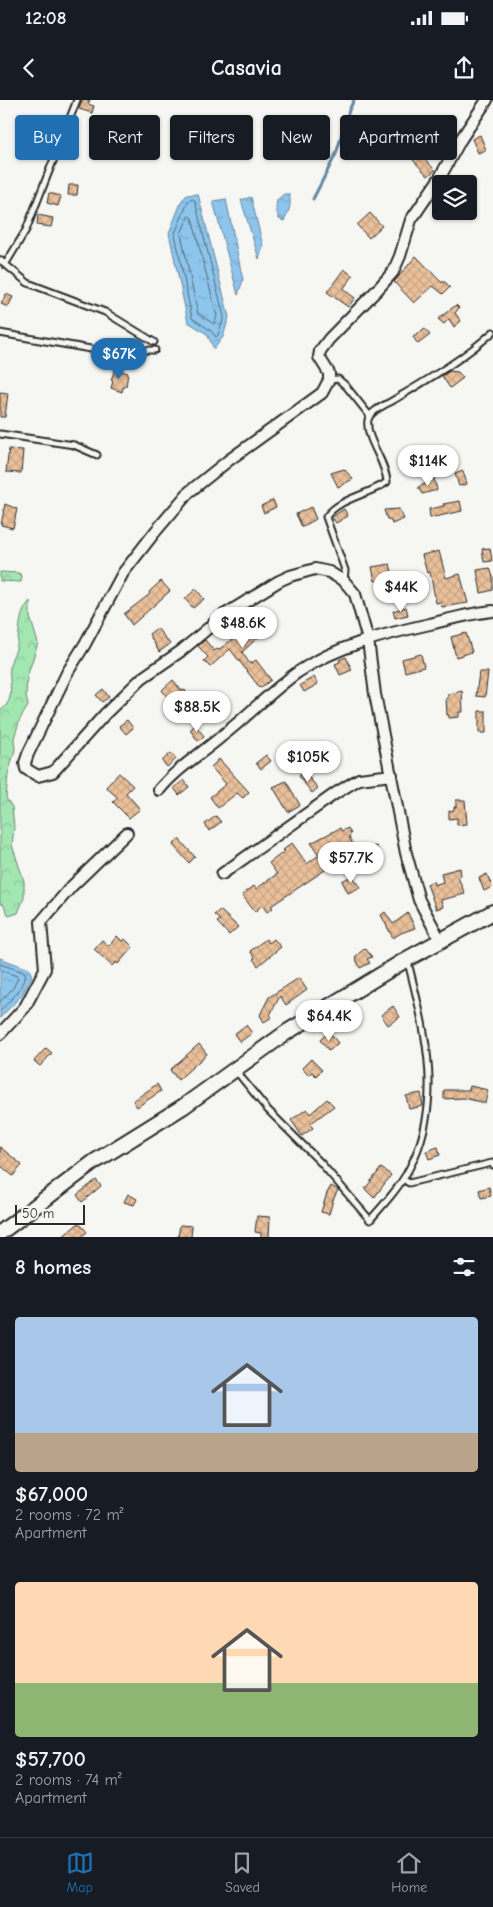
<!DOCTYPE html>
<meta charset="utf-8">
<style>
:root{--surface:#171b24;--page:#20242c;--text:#f1f3f6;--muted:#9ea1a6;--line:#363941;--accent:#1f6fb2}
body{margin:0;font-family:"Comic Neue",sans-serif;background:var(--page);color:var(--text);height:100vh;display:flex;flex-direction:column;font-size:19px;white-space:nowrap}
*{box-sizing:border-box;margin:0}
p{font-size:16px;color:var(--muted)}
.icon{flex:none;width:28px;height:28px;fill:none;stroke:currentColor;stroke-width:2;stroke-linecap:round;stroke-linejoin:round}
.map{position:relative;height:1137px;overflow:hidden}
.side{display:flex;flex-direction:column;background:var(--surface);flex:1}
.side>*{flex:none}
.banner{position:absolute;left:15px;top:15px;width:464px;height:45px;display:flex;gap:10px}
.buttons{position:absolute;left:432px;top:75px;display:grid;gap:10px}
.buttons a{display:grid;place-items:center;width:45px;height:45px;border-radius:5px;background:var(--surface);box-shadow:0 1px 4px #0004;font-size:25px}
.scale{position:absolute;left:15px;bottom:12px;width:70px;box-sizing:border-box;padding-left:5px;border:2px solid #2b2b2b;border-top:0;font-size:14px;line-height:18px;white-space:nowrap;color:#2b2b2b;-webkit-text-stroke:4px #f6f6f2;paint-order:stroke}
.price{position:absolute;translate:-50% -42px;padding:0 11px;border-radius:18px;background:#fff;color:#222;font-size:16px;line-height:32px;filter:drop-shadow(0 1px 2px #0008)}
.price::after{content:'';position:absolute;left:50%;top:30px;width:15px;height:11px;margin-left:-8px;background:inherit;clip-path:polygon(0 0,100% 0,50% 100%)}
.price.current{background:var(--accent);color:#fff}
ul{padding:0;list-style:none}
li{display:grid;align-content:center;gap:10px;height:265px;padding:0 15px}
li span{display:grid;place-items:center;height:155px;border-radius:5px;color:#555}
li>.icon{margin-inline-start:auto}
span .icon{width:90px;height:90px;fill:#fffc;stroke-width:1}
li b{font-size:21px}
h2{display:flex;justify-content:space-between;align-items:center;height:60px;padding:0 15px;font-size:21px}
.pill{padding:0 18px;border-radius:5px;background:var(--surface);box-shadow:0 1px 4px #0004;font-size:18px;line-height:45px}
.pill.current{background:var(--accent);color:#fff}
.status{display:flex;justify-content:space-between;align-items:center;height:35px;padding:0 25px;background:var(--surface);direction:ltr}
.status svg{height:14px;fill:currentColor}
header{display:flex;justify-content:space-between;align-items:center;height:65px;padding:0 15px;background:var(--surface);font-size:22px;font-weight:600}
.dock{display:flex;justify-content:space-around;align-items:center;height:70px;border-top:1px solid var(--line);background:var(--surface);font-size:14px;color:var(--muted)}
.dock a{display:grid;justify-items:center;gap:2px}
.dock .current{color:var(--accent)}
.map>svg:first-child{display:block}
.forest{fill:url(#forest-crowns);stroke:#66886e}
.water{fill:url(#water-ripples);stroke:#66879f}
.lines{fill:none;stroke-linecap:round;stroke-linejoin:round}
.shore{stroke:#526978;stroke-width:1}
.stream{stroke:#66879f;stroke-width:3}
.building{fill:url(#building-cross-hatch);stroke:#2b2b2b}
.service-casing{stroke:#2b2b2b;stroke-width:9}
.minor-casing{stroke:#2b2b2b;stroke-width:14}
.secondary-casing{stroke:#2b2b2b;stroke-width:18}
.service{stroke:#f6f6f2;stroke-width:5}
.minor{stroke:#f6f6f2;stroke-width:10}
.secondary{stroke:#f6f6f2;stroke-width:14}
</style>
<div class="status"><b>12:08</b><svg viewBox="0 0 49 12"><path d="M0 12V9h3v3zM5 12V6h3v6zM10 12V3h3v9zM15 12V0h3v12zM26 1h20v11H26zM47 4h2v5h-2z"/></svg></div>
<header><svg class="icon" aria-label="back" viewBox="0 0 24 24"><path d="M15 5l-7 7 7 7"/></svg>Casavia<svg class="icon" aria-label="share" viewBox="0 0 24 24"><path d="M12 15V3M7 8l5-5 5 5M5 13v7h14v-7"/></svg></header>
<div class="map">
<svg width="493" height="1137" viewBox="0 0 493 1137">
<defs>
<pattern id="forest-crowns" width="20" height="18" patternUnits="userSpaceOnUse" patternTransform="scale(1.25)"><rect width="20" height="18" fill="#a2e6b2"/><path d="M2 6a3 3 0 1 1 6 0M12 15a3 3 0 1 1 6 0" fill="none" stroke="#8cc599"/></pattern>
<pattern id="water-ripples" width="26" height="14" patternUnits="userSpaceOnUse" patternTransform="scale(1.25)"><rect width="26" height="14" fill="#8dc5ec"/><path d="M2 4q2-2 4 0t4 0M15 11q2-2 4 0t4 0" fill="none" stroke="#7aa9cb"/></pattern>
<pattern id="building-cross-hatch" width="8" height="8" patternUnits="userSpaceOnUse" patternTransform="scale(1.25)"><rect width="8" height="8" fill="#eac09a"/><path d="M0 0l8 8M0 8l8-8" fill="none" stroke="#c9a585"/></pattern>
</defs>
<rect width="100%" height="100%" fill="#f6f6f2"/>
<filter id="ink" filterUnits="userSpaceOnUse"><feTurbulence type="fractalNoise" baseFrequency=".02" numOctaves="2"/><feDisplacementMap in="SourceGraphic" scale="10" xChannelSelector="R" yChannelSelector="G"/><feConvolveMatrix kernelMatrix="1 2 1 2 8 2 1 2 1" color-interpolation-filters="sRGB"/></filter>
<g filter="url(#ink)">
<path class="forest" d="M0,472L19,473L22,476L21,482L0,481Z
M30,501V517L38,543L27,577L26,595L28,606L20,619L14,638L15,650L8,674L6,698L12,707L14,727L12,745L24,781V798L18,813L9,816L3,804H0V611C17,599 8,584 10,567C10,561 14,555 16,549C21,531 17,515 30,501Z"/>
<path class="water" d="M198,94L229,217L223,237L214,249L207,234L188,222L169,133L182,100L187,95Z
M284,94H289C292,104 289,112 284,121L279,119L276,108L277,100Z
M251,97L263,146L259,159L241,100Z
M226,99L243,180L238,195L213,101Z
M0,858L29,869L32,876L22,895L0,918Z"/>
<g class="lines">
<path class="shore" d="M189,100L193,99L195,101L224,217L218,235L216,237L210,230L192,218L175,134Z
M189,116L192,118L217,216L214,224L198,214L181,134Z
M0,864L24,872L26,876L18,892L0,911
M0,870L17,876L18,878L13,888L0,902"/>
<path class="stream" d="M313,99L336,54L349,10L354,0"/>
</g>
<path class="building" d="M82,0H90L88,4L94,6L92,13L79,9Z
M480,35L486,50L478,53L472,39Z
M419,53L435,70L428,76L413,60Z
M69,85H78L77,95H68Z
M49,93L61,96L58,106L47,103Z
M370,113L382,126L369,138L357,125Z
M38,115L53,118L51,127L37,125Z
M416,156L441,182H445L450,187L443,194L433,186L414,203L394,182Z
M344,169L353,176L343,189L355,198L348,207L327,192Z
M6,194L13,197L8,207L1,204Z
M456,205L459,208L455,213L461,221L454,227L449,219L444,224L438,219Z
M425,229L430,235L418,244L413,237Z
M115,269L128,273L126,286L124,285L122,292L111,288L113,281L111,280Z
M450,271L458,272L463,278L450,288L442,276Z
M0,292L8,293L5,317H0Z
M9,349L23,350L21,373L6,372Z
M344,369L353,379L338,387L331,373Z
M463,371L467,384L459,386L455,374Z
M434,378L437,390L422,394L418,387L427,383L425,381Z
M273,400L276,407L264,413L261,406Z
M460,401L462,411L430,418L429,409L444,406L443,404Z
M5,404L17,409L13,428L1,425Z
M311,407L316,419L302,427L296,414Z
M344,409L348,416L336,423L332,417Z
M399,409L404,419L392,424L391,421L387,419L384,410Z
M490,448L492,461L484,462L482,449Z
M439,451L446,478L460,474L468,503L442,507L441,502L436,503L430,472L427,473L422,455Z
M390,464L393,476L375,481L372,467Z
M490,468L493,477V490L481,493L477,470Z
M161,481L170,491L132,525L124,514L150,494L149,492Z
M196,489L204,499L193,508L185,499Z
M406,507L408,515L395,518L393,511Z
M268,513L273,521L268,525L269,526L263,533L242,552L250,564L256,560L271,580L260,588L230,549L210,567L204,561L208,557L198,546L205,540L214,551L217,549L218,550L246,530L243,527L259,515L261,518Z
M157,528L170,544L159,552L149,534Z
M466,533L472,552L456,557L451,537Z
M421,554L424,567L405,572L402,559Z
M346,557L352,570L340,575L335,564L340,562L339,560Z
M479,572H488L485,597L476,596Z
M314,577L318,584L304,592L300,585Z
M173,580L181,590L186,591L184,599L176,609L162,590Z
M103,589L109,597L102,602L96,595Z
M462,591L463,612H459V617L449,618V615H447L446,598H448V594Z
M479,611H486V633H479Z
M127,620L133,628L126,634L119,626Z
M195,625L204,636L198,641L190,630Z
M171,653L176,659L167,667L162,661Z
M266,655L271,661L261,669L256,663Z
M219,659L249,692L243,698L237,693L218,708L210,697L226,684L211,667Z
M304,672L318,688L312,693L299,676Z
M119,673L133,686L126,693L140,709L129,718L113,702L118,698L106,687Z
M184,680L189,687L179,695L174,688Z
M286,681L300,705L288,712L273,687Z
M456,700H465L467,724L457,725V718L449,719V711L454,710V707H456Z
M216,716L221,722L209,731L205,724Z
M340,728L342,731L348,728L351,734L349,736L353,745L333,755L336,759L324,768L325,770L271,806L273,808L267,812L262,805L255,812L242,795L254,786L256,789L277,774L269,763L285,751L283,750L292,743L307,764L319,755L311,743Z
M179,739L195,757L189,763L173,745Z
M376,746L384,761L375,765L374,763L368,767L361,757L368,753L365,749Z
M460,768L461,775L458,777L465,794L441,800L443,807L436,809L427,784L433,781L434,785L443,782L441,773Z
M487,774L492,787L484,791L479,778Z
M352,776L361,787L348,793L342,781Z
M220,810L238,827L229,835L217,822L220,820L214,815Z
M385,812L393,824L408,813L415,828L401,833L393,838L381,815Z
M117,836L123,842L125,839L133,847L118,864L116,862L112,866L94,849L102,840L109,846Z
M266,839L269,843L274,839L281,847L258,866L253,859L255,858L250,851Z
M365,848L372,857L367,859L370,863L360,868L355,857Z
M299,878L307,890L286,905L280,896L270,915L272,917L264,922L260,915L269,897Z
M393,906L400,917L388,925L381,915Z
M246,925L252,933L240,942L234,934Z
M329,932L338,943L329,951L320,940Z
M199,944L207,954L178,980L170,970Z
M46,948L52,953L40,966L34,961Z
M311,959L322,970L316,976L312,972L308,975L302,968Z
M157,984L161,991L137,1007L133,1001Z
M470,986L488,990L485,1003L464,998L444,999V990H469Z
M421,993L423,1006L409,1009L406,996Z
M327,999L334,1006L310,1024L313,1028L302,1036L291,1020L307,1009L310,1014Z
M0,1047L22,1065L13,1076L0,1065Z
M438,1047L440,1055L429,1059L426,1051Z
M381,1068L391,1075L374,1098L365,1089Z
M96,1080L101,1086L82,1102L77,1095Z
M331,1086L338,1090L333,1100L329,1114L321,1112L327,1093Z
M489,1087L491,1096L481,1098L479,1090Z
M128,1094L137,1099L134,1105L124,1102Z
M257,1116L270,1117L269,1137H261V1133L255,1132Z
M79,1123L87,1132L81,1137H62Z
M180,1125L192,1126L191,1137H178Z"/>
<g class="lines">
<g class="service-casing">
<path id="service" d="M0,160L28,183L105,212L154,242
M5,165L26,130L77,0
M0,233L102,251L155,250
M329,280L338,279L346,286L370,316
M0,334L74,345L97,355
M344,481L345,470L326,417C339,398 369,395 387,382C386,361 365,339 368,320C370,311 385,305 392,301C427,280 462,260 493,232
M236,971L267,1009L321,1063L370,1120C384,1104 399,1088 409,1069C445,1002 425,931 408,862
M403,1079L409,1083L492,1063L493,1065"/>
</g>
<g class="minor-casing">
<path id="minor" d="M159,690C177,668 201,654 222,636C248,616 271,591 298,572C337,546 385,534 430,524C451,519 471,513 493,511
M222,774L336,693L359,679L392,675
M440,840L419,800L406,753L375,594L368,540L355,494L344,481L329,472L315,469L290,476L279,481L224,515L181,551L142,578L105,614L53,672L38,676L26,669L25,663L28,654L67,573L85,544L123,473L155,432L189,392L229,360L322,293L329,280V273L319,257L320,251L329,239L378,189L393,172L400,156L411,120L439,79L461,39L487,0
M0,934L25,907L45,869L41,822L71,787L127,733"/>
</g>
<g class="secondary-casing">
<path id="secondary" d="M0,1133L94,1062L184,1006L287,932L407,859L493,812"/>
</g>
<use href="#service" class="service"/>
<use href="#minor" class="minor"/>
<use href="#secondary" class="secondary"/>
</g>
</g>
</svg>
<div class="buttons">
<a><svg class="icon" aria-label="layers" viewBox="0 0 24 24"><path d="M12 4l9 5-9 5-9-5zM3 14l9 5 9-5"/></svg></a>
</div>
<div class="scale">50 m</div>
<b class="price current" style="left:119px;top:280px">$67K</b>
<b class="price" style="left:428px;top:387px">$114K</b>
<b class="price" style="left:401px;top:513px">$44K</b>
<b class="price" style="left:243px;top:549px">$48.6K</b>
<b class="price" style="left:197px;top:633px">$88.5K</b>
<b class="price" style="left:308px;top:683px">$105K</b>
<b class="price" style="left:351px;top:784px">$57.7K</b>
<b class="price" style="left:329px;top:942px">$64.4K</b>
<div class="banner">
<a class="pill current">Buy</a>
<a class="pill">Rent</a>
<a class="pill">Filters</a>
<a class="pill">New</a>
<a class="pill">Apartment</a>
</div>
</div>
<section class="side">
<h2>8 homes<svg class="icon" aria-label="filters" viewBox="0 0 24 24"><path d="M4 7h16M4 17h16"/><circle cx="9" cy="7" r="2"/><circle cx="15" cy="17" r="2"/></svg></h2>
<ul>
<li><span style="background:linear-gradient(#a9c7e8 75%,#b9a48a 0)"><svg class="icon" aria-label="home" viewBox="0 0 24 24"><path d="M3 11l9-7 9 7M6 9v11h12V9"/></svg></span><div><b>$67,000</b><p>2 rooms · 72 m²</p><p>Apartment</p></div></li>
<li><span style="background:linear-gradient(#ffd9b3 65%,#8fb573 0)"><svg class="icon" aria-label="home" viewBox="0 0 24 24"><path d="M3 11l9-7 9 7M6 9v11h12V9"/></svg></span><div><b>$57,700</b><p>2 rooms · 74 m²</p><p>Apartment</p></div></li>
</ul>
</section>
<nav class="dock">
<a class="current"><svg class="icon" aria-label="map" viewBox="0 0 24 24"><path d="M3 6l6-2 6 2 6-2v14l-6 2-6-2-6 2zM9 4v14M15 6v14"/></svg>Map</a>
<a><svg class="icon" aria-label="saved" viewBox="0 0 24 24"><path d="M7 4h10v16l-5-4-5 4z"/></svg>Saved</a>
<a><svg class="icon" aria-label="home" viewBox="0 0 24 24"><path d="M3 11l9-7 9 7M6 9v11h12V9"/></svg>Home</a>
</nav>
